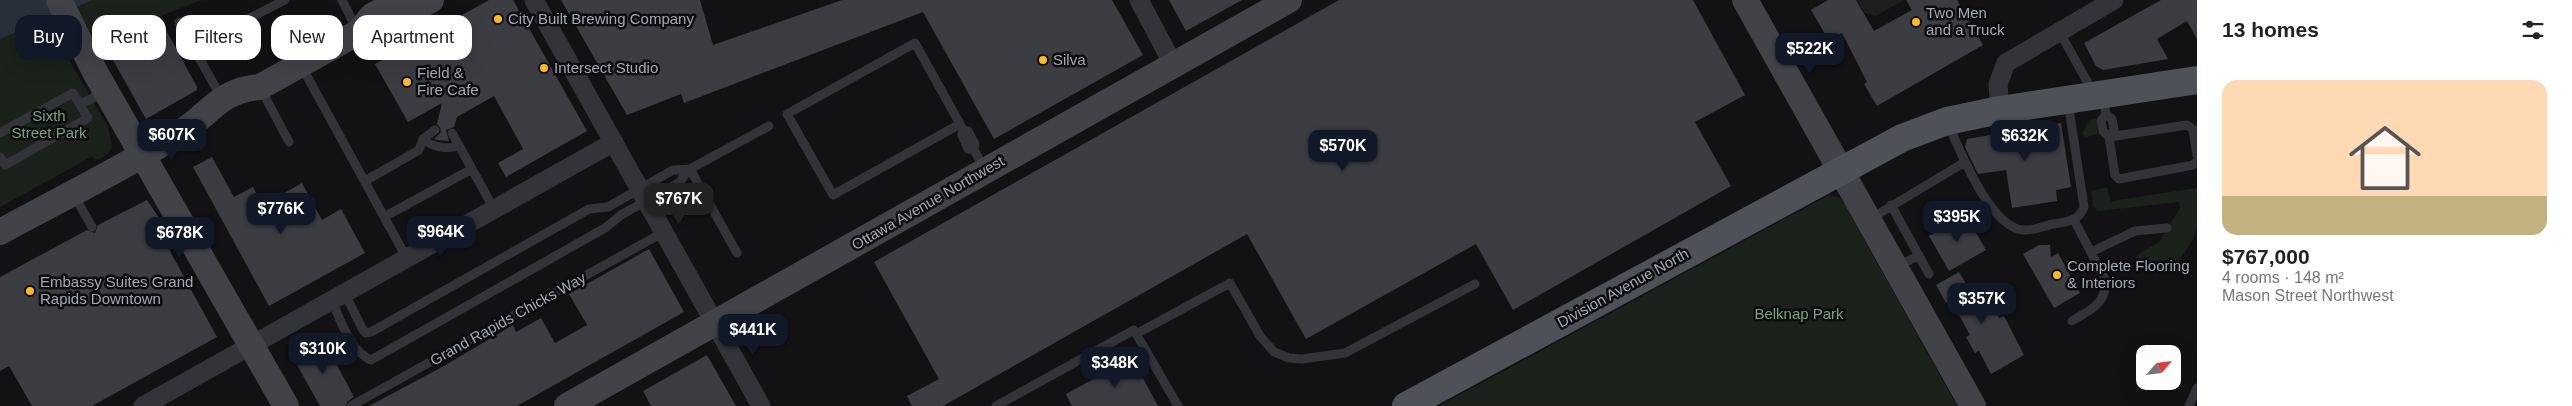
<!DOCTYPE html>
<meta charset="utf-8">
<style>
:root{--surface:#fff;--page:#f2f2f2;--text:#222;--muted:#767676;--line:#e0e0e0;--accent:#111827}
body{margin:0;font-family:Helvetica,sans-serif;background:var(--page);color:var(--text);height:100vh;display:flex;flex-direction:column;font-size:19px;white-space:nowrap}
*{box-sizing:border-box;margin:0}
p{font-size:16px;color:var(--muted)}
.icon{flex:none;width:28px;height:28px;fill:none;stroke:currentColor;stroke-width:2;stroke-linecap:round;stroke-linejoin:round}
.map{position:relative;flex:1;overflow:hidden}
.panel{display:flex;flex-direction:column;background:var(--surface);width:375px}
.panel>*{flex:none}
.hud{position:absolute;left:15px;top:15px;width:475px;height:45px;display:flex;gap:10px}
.needle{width:32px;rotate:62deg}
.buttons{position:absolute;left:2136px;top:345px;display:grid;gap:10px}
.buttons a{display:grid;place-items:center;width:45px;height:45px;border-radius:10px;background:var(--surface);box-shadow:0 5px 20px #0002;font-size:25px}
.price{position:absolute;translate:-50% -42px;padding:0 11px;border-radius:10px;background:var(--accent);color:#fff;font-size:16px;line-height:32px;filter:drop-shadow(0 1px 2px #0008)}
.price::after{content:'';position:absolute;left:50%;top:30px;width:15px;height:11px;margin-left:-8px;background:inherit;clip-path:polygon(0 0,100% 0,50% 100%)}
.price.selected{background:#222;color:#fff}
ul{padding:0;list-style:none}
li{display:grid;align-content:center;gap:10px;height:265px;padding:0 25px}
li+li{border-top:1px solid var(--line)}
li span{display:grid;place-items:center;height:155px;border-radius:15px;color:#555}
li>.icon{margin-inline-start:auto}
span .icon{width:90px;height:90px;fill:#fffc;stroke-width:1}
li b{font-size:21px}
h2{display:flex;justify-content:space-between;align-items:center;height:60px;padding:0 25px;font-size:21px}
.chip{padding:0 18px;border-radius:15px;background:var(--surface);box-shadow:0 5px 20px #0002;font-size:18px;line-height:45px}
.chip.selected{background:var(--accent);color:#fff}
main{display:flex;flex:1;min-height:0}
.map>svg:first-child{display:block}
.built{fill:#1e1e21}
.green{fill:#1a221b}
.water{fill:#283139}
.building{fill:#3c3d42}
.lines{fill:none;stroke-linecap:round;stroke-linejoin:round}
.lane{stroke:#333439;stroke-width:9}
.street{stroke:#333439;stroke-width:19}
.secondary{stroke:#414349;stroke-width:26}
.primary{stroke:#4f5159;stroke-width:28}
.poi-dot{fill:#feba20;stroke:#0d0d0f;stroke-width:2}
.labels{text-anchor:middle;stroke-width:5;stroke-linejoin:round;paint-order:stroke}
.poi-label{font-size:15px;fill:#a3a8b6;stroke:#0d0d0f;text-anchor:start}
.park-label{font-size:15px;fill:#78a27c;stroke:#0d0d0f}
.street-label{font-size:15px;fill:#a3a8b6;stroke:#0d0d0f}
</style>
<main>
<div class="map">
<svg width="2197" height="406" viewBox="0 0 2197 406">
<rect width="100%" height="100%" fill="#121214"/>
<path class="built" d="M1857,0H1904L1876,16L1865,13Z"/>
<path class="green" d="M93,0H202L96,41L75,7Z
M51,17L67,56L108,127L112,147L108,154L98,160L91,157L0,207V39Z
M2096,119L2098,134L2086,137L2082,134L2089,120Z
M2107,187L2111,201L2197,188C2197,200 2197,217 2197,229C2192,244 2178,266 2163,271L2155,263L2140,265L2136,261V256L2159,242L2180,208L2179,202L2098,211L2093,206L2091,192L2094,190Z
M1829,195L1839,197L1843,202L1957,406H1439Z"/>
<path class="water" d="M0,0H93L0,39Z"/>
<path class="building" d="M489,0H513L587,131L506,177L498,163L523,149L494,96L457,117L454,127L446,130L449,141L437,140L434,139L441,132L440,127L437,124L442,103L408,122L375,64Z
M561,0H700L713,45L842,0H1112L1143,55L994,139L923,12L684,103L681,94L627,115Z
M1169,0H1242L1186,31Z
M1339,0H1693L1745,95L1695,122L1731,186L1513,310L1476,244L1306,339L1247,234L943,406H912L907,396L939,379L874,262Z
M1828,0H1856L1874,31L1912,10L1906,0H1957L1983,45L1877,106L1864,84L1867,82L1842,33L1829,41L1811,10Z
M2161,0H2197V39L2187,21L2157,39L2168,59L2103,70L2096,66L2084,43Z
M160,19L197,87V90L146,119L104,44L137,26L140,30Z
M2061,123L2071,187L2056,190L2057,201L2012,208L2006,170L1978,174L1965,147L1967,139Z
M212,157L234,197L253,187L263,205L302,183L322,220L341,209L365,253L269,306L193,167Z
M147,200L174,240L168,244L171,253L217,337L92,406H32L9,366L0,371V277L87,230L95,233L98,225Z
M1966,215L1986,250L1949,271L1929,236Z
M2039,245H2050L2051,257L2058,253L2080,293L2054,308L2023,254Z
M649,249L684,312L588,366L517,406H369L444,366L513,325L516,332L541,318L555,343L587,325L569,294Z
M1959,272L1976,301L1987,295L1999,318L2004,316L2024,355L1991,374L1979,351L1975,353L1966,337L1970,335L1951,300L1946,303L1936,285Z
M322,337L354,397L348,401L345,406H320L291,354Z
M707,355L736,406H651L643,391Z
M1132,358L1158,406H1072L1066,394Z"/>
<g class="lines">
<path class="lane" d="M342,0L357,30
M179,22L221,97
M2059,31L2093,92
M215,36L285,0
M302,67L406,257
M261,89L289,142
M2103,97L2106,114L2101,121L2103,131L2109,137L2115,175L2119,179L2193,165L2197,161
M80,105L103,92
M2106,114L2112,119L2114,130L2109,137
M960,124L833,195L787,114L915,43L960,124L963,130
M1948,124C1960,150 1990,228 2023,230C2032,231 2044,226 2053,224C2067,222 2079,221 2084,207L2068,102
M0,133L73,93L88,118L5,165L0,157
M452,133L472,169
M2109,137L2187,125L2193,129L2197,156
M423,139C433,148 447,149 459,146
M974,150L975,144L968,131L963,130L962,135L968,149L974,150L985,170
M690,169L769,126
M365,181L419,150L423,139L435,130
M74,195L92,227
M1891,205L1929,274
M384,217L472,169L494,209
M1870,219L1965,162
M2091,252L2135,231L2167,228
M1897,267L1919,255
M344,292L363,330L366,333L371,332L589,209L608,207L673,170L690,169L737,253
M331,299C340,319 350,351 371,360L605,228L621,215L680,182L687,171
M2072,321C2090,310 2108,303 2105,279L2074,220
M1136,334L1230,283L1260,336L1274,352L1289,358L1302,359L1345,353L1475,284
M351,406L664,232
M996,406L1134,330L1178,406
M2189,406L2197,388"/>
<path class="street" d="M534,0L761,406
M1139,0L1173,64
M2000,110L1998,84L2006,63L2114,0
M143,406L614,142"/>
<path class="secondary" d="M59,0L95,72L286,406
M1745,0L1973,406
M388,24L431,0
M0,232C59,200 119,170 177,135C208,117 218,90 260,87L359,32L372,16L401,0
M567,406L1289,0"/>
<path class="primary" d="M1406,406L1902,138L1947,121L2000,110L2197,80"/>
</g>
<g class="poi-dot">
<circle cx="498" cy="19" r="5"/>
<circle cx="1916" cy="22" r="5"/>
<circle cx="1043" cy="60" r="5"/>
<circle cx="544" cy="68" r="5"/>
<circle cx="407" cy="82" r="5"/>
<circle cx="2057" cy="275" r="5"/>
<circle cx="30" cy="291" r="5"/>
</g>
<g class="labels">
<g class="poi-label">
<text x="1926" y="18">Two Men<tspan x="1926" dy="17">and a Truck</tspan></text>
<text x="508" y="24">City Built Brewing Company</text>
<text x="1053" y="65">Silva</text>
<text x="554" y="73">Intersect Studio</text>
<text x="417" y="78">Field &amp;<tspan x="417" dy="17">Fire Cafe</tspan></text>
<text x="2067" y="271">Complete Flooring<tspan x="2067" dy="17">&amp; Interiors</tspan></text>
<text x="40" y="287">Embassy Suites Grand<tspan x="40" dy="17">Rapids Downtown</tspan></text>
</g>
<g class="park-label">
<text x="49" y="121">Sixth<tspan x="49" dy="17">Street Park</tspan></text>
<text x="1799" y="319">Belknap Park</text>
</g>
<g class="street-label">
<text transform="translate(928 203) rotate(-30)" y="5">Ottawa Avenue Northwest</text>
<text transform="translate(1623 288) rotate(-29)" y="5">Division Avenue North</text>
<text transform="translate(508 319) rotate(-29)" y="5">Grand Rapids Chicks Way</text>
</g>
</g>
</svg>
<div class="buttons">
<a><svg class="needle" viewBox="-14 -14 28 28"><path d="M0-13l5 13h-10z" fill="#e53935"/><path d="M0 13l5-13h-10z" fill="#767676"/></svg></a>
</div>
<b class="price" style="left:1810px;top:75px">$522K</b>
<b class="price" style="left:172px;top:161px">$607K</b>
<b class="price" style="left:2025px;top:162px">$632K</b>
<b class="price" style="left:1343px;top:172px">$570K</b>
<b class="price selected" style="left:679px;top:225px">$767K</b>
<b class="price" style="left:281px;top:235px">$776K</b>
<b class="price" style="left:1957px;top:243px">$395K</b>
<b class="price" style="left:441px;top:258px">$964K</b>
<b class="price" style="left:180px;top:259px">$678K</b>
<b class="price" style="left:1982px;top:325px">$357K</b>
<b class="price" style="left:753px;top:356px">$441K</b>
<b class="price" style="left:323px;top:375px">$310K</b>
<b class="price" style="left:1115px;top:389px">$348K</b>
<div class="hud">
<a class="chip selected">Buy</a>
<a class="chip">Rent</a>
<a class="chip">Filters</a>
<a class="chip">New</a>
<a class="chip">Apartment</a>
</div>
</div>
<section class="panel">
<h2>13 homes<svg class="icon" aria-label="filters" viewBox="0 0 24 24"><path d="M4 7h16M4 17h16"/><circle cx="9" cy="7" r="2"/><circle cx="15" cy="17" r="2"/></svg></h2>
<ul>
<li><span style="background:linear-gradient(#ffd9b3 75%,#c2b280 0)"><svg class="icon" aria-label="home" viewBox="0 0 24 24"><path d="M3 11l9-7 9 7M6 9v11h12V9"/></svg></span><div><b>$767,000</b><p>4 rooms · 148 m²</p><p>Mason Street Northwest</p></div></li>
</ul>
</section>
</main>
